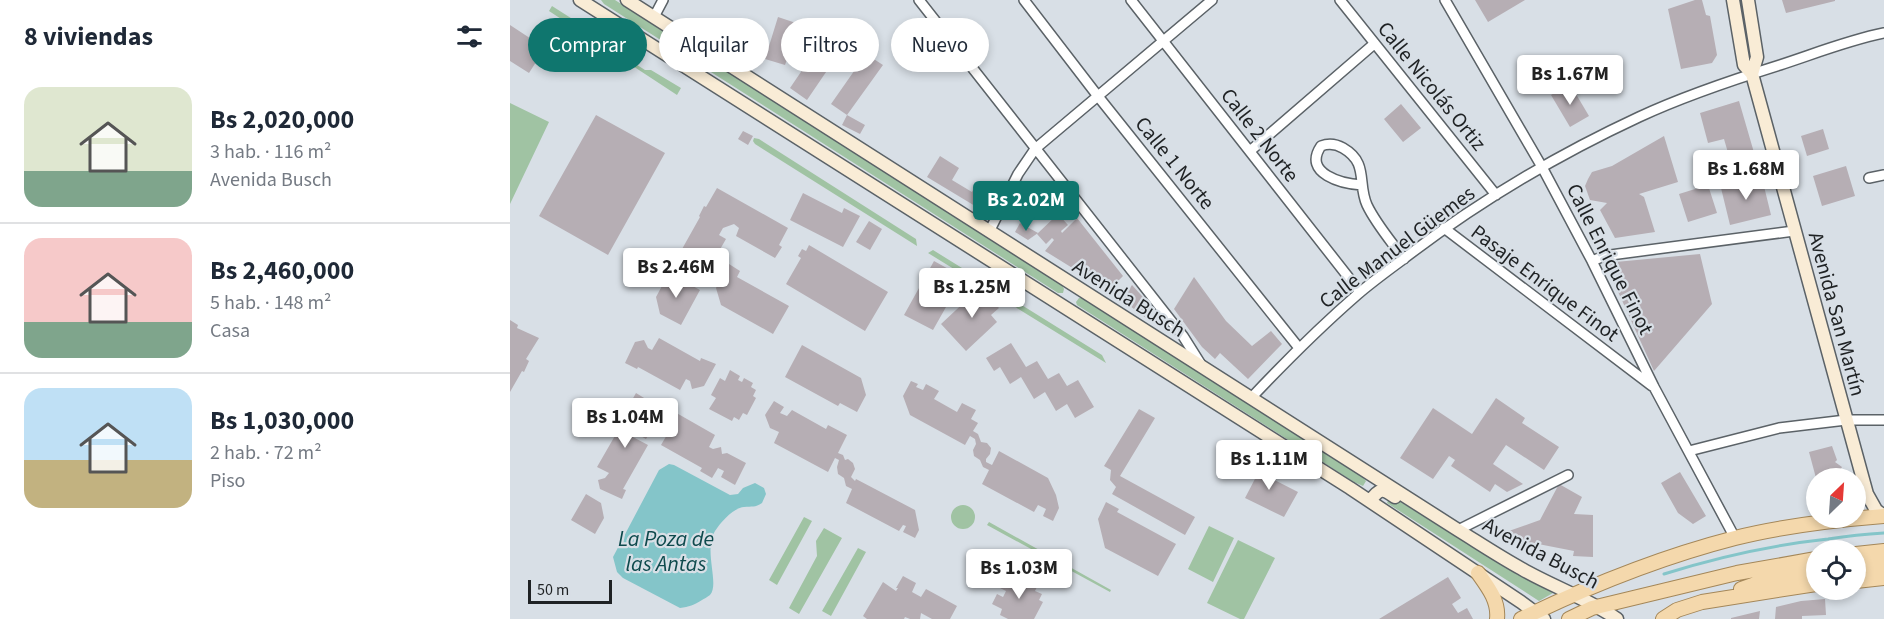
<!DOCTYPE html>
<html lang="es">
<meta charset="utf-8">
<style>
:root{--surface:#fff;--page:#f6f6f7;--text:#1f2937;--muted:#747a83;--line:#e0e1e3;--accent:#0f766e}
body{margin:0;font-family:"Source Sans 3",sans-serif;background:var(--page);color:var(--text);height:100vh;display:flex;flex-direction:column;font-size:22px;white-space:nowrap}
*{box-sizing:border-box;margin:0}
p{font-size:20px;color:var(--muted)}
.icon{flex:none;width:33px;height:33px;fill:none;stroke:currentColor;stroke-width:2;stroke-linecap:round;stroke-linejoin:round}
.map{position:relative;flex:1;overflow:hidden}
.panel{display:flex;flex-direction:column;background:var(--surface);width:510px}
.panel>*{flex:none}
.guide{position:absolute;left:18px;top:18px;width:570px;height:54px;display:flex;gap:12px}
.needle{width:39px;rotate:25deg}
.buttons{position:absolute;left:1296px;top:468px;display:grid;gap:12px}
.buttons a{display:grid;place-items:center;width:60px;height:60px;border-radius:50%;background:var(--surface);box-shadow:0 3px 9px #0003;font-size:30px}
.scale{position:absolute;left:18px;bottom:15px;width:84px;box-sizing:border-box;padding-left:6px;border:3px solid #1f2224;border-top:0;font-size:16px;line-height:21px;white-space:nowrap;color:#1f2224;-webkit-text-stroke:4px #d8dfe6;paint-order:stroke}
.price{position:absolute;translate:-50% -51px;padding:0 14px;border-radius:6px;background:#fff;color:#222;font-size:20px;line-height:39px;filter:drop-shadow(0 2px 3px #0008)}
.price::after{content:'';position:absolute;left:50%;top:36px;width:18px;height:14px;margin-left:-9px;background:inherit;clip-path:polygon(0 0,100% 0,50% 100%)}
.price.on{background:var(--accent);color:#fff}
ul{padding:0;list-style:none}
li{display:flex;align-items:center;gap:18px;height:150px;padding:0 24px}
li+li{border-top:2px solid var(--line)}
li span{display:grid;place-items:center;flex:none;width:168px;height:120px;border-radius:18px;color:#555}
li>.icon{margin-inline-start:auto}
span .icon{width:72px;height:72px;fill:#fffc;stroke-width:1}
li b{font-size:26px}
h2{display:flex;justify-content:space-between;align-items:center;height:72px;padding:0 24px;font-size:26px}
.pill{padding:0 21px;border-radius:27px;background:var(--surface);box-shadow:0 3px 9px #0003;font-size:21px;line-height:54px}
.pill.on{background:var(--accent);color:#fff}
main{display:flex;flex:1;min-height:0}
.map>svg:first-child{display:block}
.green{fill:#a0c3a3}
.water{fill:#84c5c9}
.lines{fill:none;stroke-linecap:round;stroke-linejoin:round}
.stream{stroke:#84c5c9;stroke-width:3}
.building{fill:#b6aeb4}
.minor-casing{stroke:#5b6267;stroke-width:12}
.secondary-casing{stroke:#5b6267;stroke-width:15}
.primary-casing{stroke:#a48759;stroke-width:16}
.minor{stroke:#fff;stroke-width:9}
.secondary{stroke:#f9ecd6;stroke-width:12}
.primary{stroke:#f4d8ac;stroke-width:14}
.labels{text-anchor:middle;stroke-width:4.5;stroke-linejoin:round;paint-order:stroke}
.street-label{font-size:21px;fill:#1f2224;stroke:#d8dfe6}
.water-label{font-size:22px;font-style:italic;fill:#0e4a4d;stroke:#d8dfe6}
</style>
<main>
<section class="panel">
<h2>8 viviendas<svg class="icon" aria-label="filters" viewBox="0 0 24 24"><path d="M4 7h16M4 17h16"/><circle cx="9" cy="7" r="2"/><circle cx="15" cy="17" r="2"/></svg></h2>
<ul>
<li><span style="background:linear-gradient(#dfe7d0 70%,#7fa58c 0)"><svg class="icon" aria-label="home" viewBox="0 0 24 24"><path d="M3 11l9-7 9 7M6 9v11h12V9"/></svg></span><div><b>Bs 2,020,000</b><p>3 hab. · 116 m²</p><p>Avenida Busch</p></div></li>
<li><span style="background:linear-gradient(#f6c9c9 70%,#7fa58c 0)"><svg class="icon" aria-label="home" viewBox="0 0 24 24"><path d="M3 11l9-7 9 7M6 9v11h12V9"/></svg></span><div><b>Bs 2,460,000</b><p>5 hab. · 148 m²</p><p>Casa</p></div></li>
<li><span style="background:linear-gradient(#bfe0f5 60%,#c2b280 0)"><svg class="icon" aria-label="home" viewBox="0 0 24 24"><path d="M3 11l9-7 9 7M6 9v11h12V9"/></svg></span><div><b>Bs 1,030,000</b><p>2 hab. · 72 m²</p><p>Piso</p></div></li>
</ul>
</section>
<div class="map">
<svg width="1374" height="619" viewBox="0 0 1374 619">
<rect width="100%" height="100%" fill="#d8dfe6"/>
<path class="green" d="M91,0H105L552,285L554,289L553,293H548L94,4Z
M42,6L75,27L77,33L135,70H141L171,88L167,95L39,11Z
M0,103L39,122L0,204Z
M244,138L249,139L406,239L407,246L245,144L243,141Z
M423,250L592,355L596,363L418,253Z
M569,298H573L850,474L856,481L853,486L844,482L567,305L566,302Z
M879,498H884L1009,575L1043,593L1029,601L877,503Z
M441 517a12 12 0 1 1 24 0a12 12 0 1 1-24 0Z
M294,517L302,521L267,585L259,580Z
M479,522L601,590L600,592L477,525Z
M699,526L724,538L703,582L678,569Z
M314,528L332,538L289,614L279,608L307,556L306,541Z
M728,540L765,558L734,619H730L697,603Z
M348,548L356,552L321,616L312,611Z"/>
<path class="water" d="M159,464L164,465L220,495L228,494L233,488L245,483L254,488L256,494L252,503C245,508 242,506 234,507C223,508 211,522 205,531C193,550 210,584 200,595C197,597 194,599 192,600C184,605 179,607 170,608L113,578L107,572L103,557L149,470Z"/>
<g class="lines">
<path class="stream" d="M1154,574C1208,557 1262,545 1318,539C1337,536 1355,534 1374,533"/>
</g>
<path class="building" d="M965,0H1015L978,22Z
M1185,0H1192L1196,15L1200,16L1207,55L1202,63L1171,69L1158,9Z
M1272,0H1325V1L1276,13Z
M268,17L289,24L275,65L255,59Z
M0,25L35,48L19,73L0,61Z
M312,41L329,53L297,100L280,88Z
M356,54L373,65L337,115L355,125L350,134L332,125L337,115L321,104Z
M1060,84L1079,116L1060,127L1041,95Z
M1229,101L1245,156L1221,163L1214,139L1198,143L1190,113Z
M891,104L911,128L893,142L874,119Z
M86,115L155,153L98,255L29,216Z
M1313,129L1319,149L1297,156L1291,136Z
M233,131L243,136L238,145L228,139Z
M1154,136L1168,182L1129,194L1134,197L1145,232L1105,238L1090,210L1097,203L1080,200L1075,186L1078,179L1082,172L1102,166Z
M430,156L449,168L442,180L462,192L466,185L489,199L484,208L475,212L417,177Z
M1336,166L1345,196L1312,206L1303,176Z
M1252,178L1261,215L1220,225L1211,188Z
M1198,185L1207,213L1178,222L1169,194Z
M207,188L278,228L269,245L272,247L265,258L226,236L229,228L224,224L213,228L209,235L216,239L193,279L183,273L185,269L167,258L190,217L189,216L194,206L196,207Z
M293,193L332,213L334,208L350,216L333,247L280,220Z
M548,214L558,225L551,231L552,233L567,218L613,276L599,290L588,279L585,282L535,251L544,240L542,238L536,244L527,234Z
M359,221L372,229L360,250L346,242Z
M510,223L528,233L518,240L505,232Z
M299,245L378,292L355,331L276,284L291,258L288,256L292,249L296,251Z
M1190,254L1202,304L1144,371L1095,263Z
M424,261L453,277L423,330L394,315Z
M219,264L230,271L227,277L279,306L263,334L211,305L206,288Z
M159,273L190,290L171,325L150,314L146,297Z
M684,277L716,321L742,346L761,331L772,344L738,379L710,353L705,359L692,347L664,309Z
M466,284L489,308L481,315L487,322L456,351L431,324L461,296L457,292Z
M622,285L641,306V312L636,318L612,300Z
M0,320L8,325L7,328L29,338L16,359L19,361L14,372L12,371L0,392Z
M149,338L190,361L191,358L206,364L194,386L182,389L180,381L176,379L170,390L128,367L127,369L115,363L125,342L134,340L138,348L142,350Z
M501,343L516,367L527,361L538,379L549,373L557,386L568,380L584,407L565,418L557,404L546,411L535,392L524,399L511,377L500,384L490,367L484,371L476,358Z
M292,345L351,378L356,395L347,412L330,403L328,406L275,377Z
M220,370L230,376L228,380L232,382L234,378L243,383L241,387L246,390L243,396L246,398L237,415L233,413L229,420L224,417L222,421L199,409L206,398L201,395L210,378L215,381Z
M401,381L408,384L406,387L413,390L416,384L429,391L424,399L447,412L452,403L466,410L461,419L468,423L463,431L468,434L471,442L477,443L481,448L480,454L476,459V462L482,465L489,451L538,478L546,495L549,508L543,521L533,516L536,509L528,505L524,512L472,484L479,470L473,467L470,460L464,456L463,450L466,444L465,439L460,436L455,445L400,415L393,396Z
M126,393L139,401L133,413L136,415L141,431L136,439L123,432L121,436L138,445L113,489L116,490L112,499L90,489L88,480L95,478L99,473L87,467L110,427L106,424L112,412L122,418L126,412L118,407Z
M986,398L1015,418L1012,423L1049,447L1034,470L996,445L983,464L1013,484L997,492L985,484L980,492L941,466L945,460L939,456L923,479L890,458L923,408L962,434Z
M264,401L274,407L270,413L277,416L282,410L316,429L318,425L337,435L328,453L333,455L335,460L338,459L343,463L345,469L341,477L345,481L346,479L405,510L409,530L405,538L393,532L396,526L393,525L389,531L336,503L342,489L336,486L334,478L328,474L327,467L329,460L325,458L318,472L264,443L269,432L260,428L255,415Z
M154,404L164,410L163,411L205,435L199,447L203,449L211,447L212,454L217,453L236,463L225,485L211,477L214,471L208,468L202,478L190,471L192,468L151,445L158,433L153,430L144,433L142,424Z
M629,409L645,418L610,476L685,517L675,535L602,494L606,487L600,480L601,470L594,466Z
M1322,446L1327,460L1325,462L1332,467L1328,474L1339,475L1340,478H1306L1299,452Z
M746,454L755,459L749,472L788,492L774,517L735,498L747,475L737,470Z
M1170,472L1196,516L1183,524L1168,513L1151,483Z
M1049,484L1072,497L1064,514L1083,515V557L1063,556L1064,551L1018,542L996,532L1030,520Z
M76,494L91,503L94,518L85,534L61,520Z
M596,502L609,509L607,512L666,544L648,576L595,548L588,519Z
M393,576L406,583L402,592L411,597L416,589L447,606L440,619H422L411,613L410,619H400L395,617L394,619H357L353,616L373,582L386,591L388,588H386Z
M938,577L951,598L942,604L948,613L957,608L963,619H869Z
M503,578L509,582L511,578L527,587L525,591L532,594L529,600L533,602L524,619H498L490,615L492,609L482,604L487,594L493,597L496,591L490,588L494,581L500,584Z
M1315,599L1316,615L1292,616V619H1265L1266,607L1291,601Z
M1250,611L1249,619H1221V618Z"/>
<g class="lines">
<g class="minor-casing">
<path id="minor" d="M409,0L673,336L690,363
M514,0L587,95L789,348
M621,0L850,292
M830,0L986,195
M935,0L1032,167L1082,261L1144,387L1225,538
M144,17L153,0
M740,151L864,44
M1359,178L1374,175
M852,185C833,184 792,174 811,146C819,143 826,144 833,148C859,163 847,183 857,205C866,224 881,241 894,259
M934,228L1142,386
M479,232L508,174L525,149L702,0
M1082,261L1094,256L1108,254L1284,231
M741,398C775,362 810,327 848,294C862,282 877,271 892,260C965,204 1045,156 1129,117C1174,96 1222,80 1270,65C1304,54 1339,40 1374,33
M1179,451L1269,428L1336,420H1374
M948,530L1058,475"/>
</g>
<g class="secondary-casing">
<path id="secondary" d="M70,0L840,488L1011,602L1034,619
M117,0L948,530C969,543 990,557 1012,569C1043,587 1077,598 1107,619
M1223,0L1234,65L1242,74L1357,494L1366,510L1374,516
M1238,0L1247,57L1242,74
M860,501C870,488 872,488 885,497"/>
</g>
<g class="primary-casing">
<path id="primary" d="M1346,554L1374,551
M1346,566L1374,565
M968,573C978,587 989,601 987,619
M1346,581L1374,578
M1231,589L1262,578L1306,571
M1011,619C1079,586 1151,557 1225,538C1273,526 1324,520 1374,516
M1059,619L1082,608L1227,573L1306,559
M1153,619L1167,610L1192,602L1306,584"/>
</g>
<use href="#minor" class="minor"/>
<use href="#secondary" class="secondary"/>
<use href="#primary" class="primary"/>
</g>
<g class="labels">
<g class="street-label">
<text transform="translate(922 86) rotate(51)" y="7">Calle Nicolás Ortiz</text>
<text transform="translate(750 135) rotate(52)" y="7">Calle 2 Norte</text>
<text transform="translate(665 163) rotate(51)" y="7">Calle 1 Norte</text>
<text transform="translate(887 247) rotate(-37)" y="7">Calle Manuel Güemes</text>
<text transform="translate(1100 259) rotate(63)" y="7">Calle Enrique Finot</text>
<text transform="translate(1035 283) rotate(37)" y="7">Pasaje Enrique Finot</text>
<text transform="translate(619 298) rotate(32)" y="7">Avenida Busch</text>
<text transform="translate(1327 314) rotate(75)" y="7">Avenida San Martín</text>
<text transform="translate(1031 553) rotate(28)" y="7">Avenida Busch</text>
</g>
<g class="water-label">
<text x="156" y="546">La Poza de<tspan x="156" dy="25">las Antas</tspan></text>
</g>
</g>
</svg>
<div class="buttons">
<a><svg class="needle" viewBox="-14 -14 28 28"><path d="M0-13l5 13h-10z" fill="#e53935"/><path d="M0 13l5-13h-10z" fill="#747a83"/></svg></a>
<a><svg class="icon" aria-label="locate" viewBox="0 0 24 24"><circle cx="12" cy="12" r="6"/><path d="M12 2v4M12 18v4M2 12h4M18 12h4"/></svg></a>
</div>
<div class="scale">50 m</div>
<b class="price" style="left:1060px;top:106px">Bs 1.67M</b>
<b class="price" style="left:1236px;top:201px">Bs 1.68M</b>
<b class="price on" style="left:516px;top:232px">Bs 2.02M</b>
<b class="price" style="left:166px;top:299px">Bs 2.46M</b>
<b class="price" style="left:462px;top:319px">Bs 1.25M</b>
<b class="price" style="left:115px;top:449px">Bs 1.04M</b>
<b class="price" style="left:759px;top:491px">Bs 1.11M</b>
<b class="price" style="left:509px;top:600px">Bs 1.03M</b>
<div class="guide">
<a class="pill on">Comprar</a>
<a class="pill">Alquilar</a>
<a class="pill">Filtros</a>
<a class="pill">Nuevo</a>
</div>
</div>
</main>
